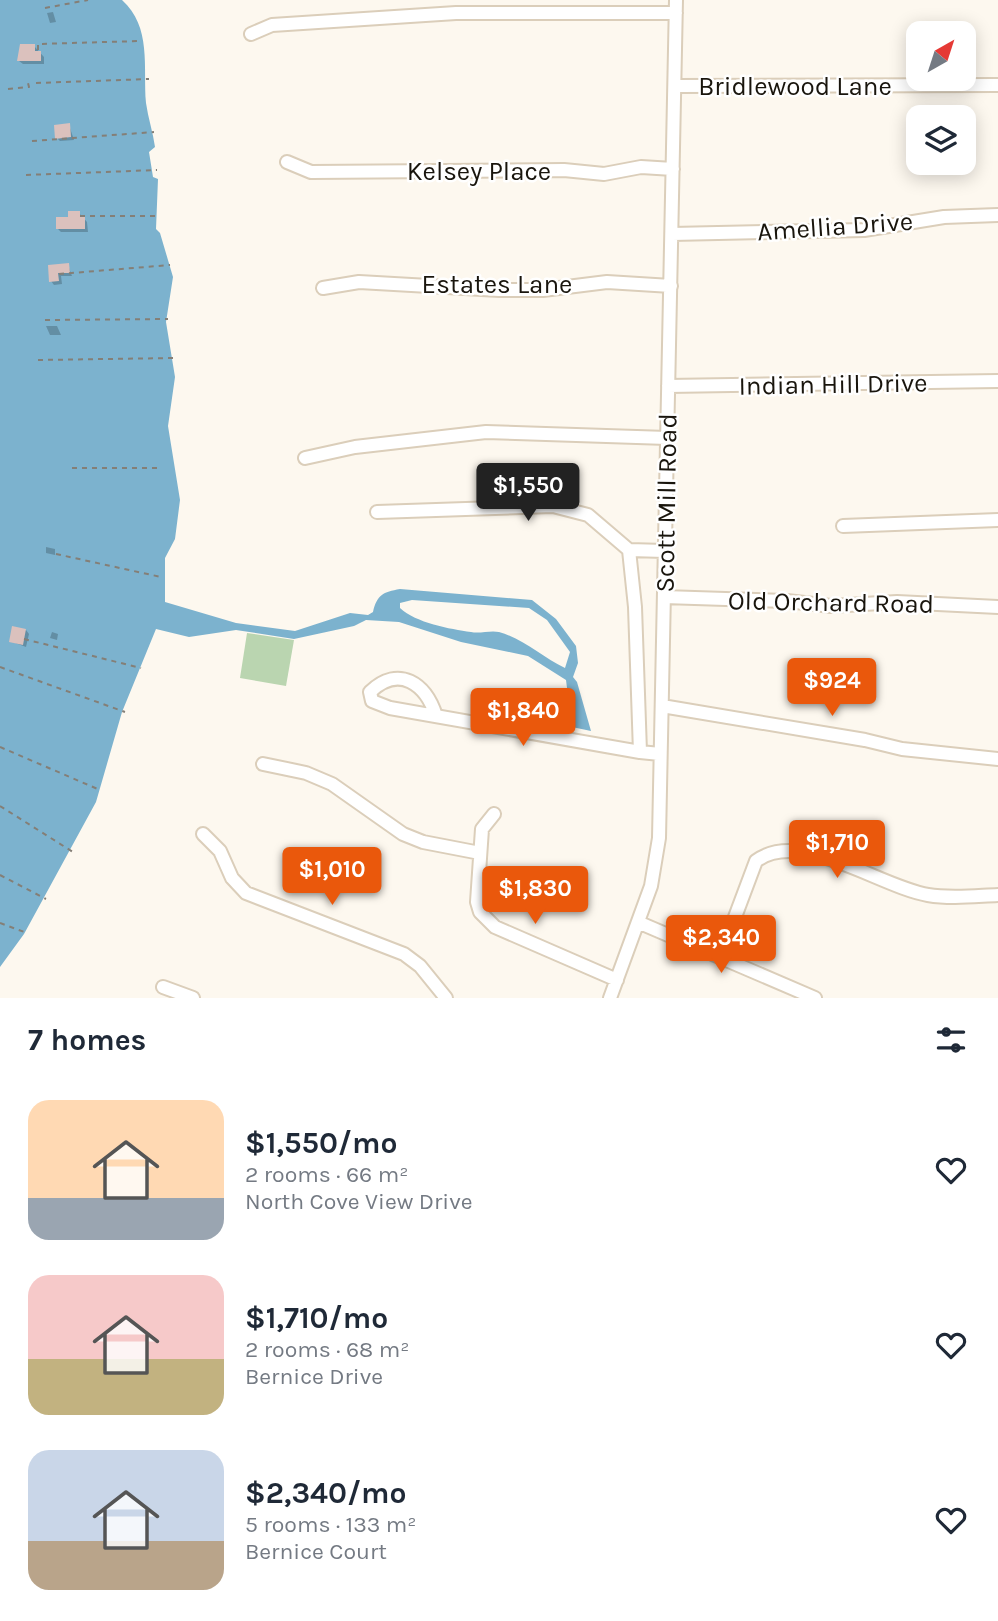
<!DOCTYPE html>
<meta charset="utf-8">
<style>
:root{--surface:#fff;--page:#f6f6f7;--text:#1f2937;--muted:#747a83;--accent:#ea580c}
body{margin:0;font-family:Karla,sans-serif;background:var(--page);color:var(--text);height:100vh;display:flex;flex-direction:column;font-size:26px;white-space:nowrap}
*{box-sizing:border-box;margin:0}
p{font-size:23px;color:var(--muted)}
.icon{flex:none;width:38px;height:38px;fill:none;stroke:currentColor;stroke-width:2;stroke-linecap:round;stroke-linejoin:round}
.map{position:relative;height:998px;overflow:hidden}
.details{display:flex;flex-direction:column;background:var(--surface);flex:1}
.details>*{flex:none}
.needle{width:46px;rotate:39deg}
.tools{position:absolute;left:906px;top:21px;display:grid;gap:14px}
.tools a{display:grid;place-items:center;width:70px;height:70px;border-radius:14px;background:var(--surface);box-shadow:0 4px 18px #0003;font-size:35px}
.price{position:absolute;translate:-50% -60px;padding:0 16px;border-radius:7px;background:var(--accent);color:#fff;font-size:23px;line-height:46px;filter:drop-shadow(0 2px 4px #0008)}
.price::after{content:'';position:absolute;left:50%;top:42px;width:21px;height:16px;margin-left:-10px;background:inherit;clip-path:polygon(0 0,100% 0,50% 100%)}
.price.active{background:#222;color:#fff}
ul{padding:0;list-style:none}
li{display:flex;align-items:center;gap:21px;height:175px;padding:0 28px}
li span{display:grid;place-items:center;flex:none;width:196px;height:140px;border-radius:21px;color:#555}
li>.icon{margin-inline-start:auto}
span .icon{width:84px;height:84px;fill:#fffc;stroke-width:1}
li b{font-size:30px}
h2{display:flex;justify-content:space-between;align-items:center;height:84px;padding:0 28px;font-size:30px}
.map>svg:first-child{display:block}
.green{fill:#bad5b0}
.water{fill:#7cb2ce;fill-rule:evenodd}
.shadow{fill:#0003}
.building{fill:#dbc1bd}
.lines{fill:none;stroke-linecap:round;stroke-linejoin:round}
.minor-casing{stroke:#dbceba;stroke-width:16}
.path{stroke:#847f77;stroke-width:2;stroke-dasharray:5 5;stroke-linecap:butt}
.minor{stroke:#fff;stroke-width:12}
.labels{text-anchor:middle;stroke-width:5;stroke-linejoin:round;paint-order:stroke}
.street-label{font-size:26px;fill:#19150d;stroke:#fff}
</style>
<div class="map">
<svg width="998" height="998" viewBox="0 0 998 998">
<rect width="100%" height="100%" fill="#fdf8ef"/>
<path class="green" d="M247,633L294,640L286,686L240,678Z"/>
<path class="water" d="M0,0H122C152,27 143,67 146,103C148,118 153,132 155,147L149,152L153,177L158,179L156,229L160,233L173,277L166,322L175,377L168,426L180,500L175,539L165,558V602L236,623L295,631L350,613L368,615L373,612C377,595 383,592 400,589L532,600L556,619L576,646L578,663L573,677L577,682L591,731L572,727L566,680L528,656L461,642L399,622L366,620L354,626L294,639L236,630L189,637L156,629L122,712L96,802L24,934L0,967ZM412,600L529,608L547,620L570,652L565,668C543,658 524,639 499,632C490,630 480,634 471,632C450,629 416,623 400,608V603Z"/>
<path class="shadow" d="M53,12L56,22L50,23L47,13Z
M34,46L44,57V64H23L19,61Z
M69,125L74,140L60,141L57,138Z
M79,213L87,222L88,232H61L58,229Z
M68,265L72,276H61L62,284L54,285L51,281L50,266Z
M46,326H57L61,335H50Z
M46,547L55,549V555L46,553Z
M26,630L29,634L26,647L10,641Z
M52,632L58,634L57,640L50,638Z"/>
<path class="building" d="M20,44H35V51H41V61H17Z
M70,123L71,137L55,139L54,125Z
M68,211H80V217H85V229H56V217H68Z
M69,263L70,273H58L59,281L49,282L48,265Z
M12,626L26,629L23,645L9,642Z"/>
<g class="lines">
<g class="minor-casing">
<path id="minor" d="M251,34L272,25L456,13H676
M675,86L998,85
M287,162L311,172L564,170L604,174L641,167L673,169
M672,234L864,230L944,217L998,215
M323,288L359,282L499,290H543L607,282L671,286
M668,386L998,381
M305,458L355,447L486,432L667,438
M377,512L553,506L588,515L629,550L665,551
M843,526L998,520
M629,550L635,607L640,752
M664,597L787,601L831,606L897,602L998,607
M662,706L865,740L902,749L998,759
M436,716C426,684 399,664 370,692L372,701L390,708L640,752L660,754
M263,764L306,773L332,784L403,834L423,842L480,853
M494,814L482,829L477,902L480,912L495,927L617,980
M203,834L220,851L232,878L246,893L404,954L420,966L446,998
M640,923L815,998
M720,957L756,861C800,828 880,887 928,895C951,899 975,896 998,895
M163,987L193,998
M610,998L651,886L659,838L676,0"/>
</g>
<path class="path" d="M45,8L88,0
M38,50V44L140,41
M36,83L149,79
M8,89L29,87L28,83H32
M32,141L154,132
M26,175L157,170
M80,216H157
M59,274L170,265
M45,320L168,319
M38,360L174,358
M72,468H159
M56,554L161,577
M24,639L141,668
M0,667L125,712
M0,747L100,790
M0,806L73,852
M0,875L46,899
M0,923L27,933"/>
<use href="#minor" class="minor"/>
</g>
<g class="labels">
<g class="street-label">
<text x="795" y="95">Bridlewood Lane</text>
<text x="479" y="180">Kelsey Place</text>
<text transform="translate(835 226) rotate(-4)" y="9">Amellia Drive</text>
<text x="497" y="293">Estates Lane</text>
<text transform="translate(833 384) rotate(-1)" y="9">Indian Hill Drive</text>
<text transform="translate(666 503) rotate(-89)" y="9">Scott Mill Road</text>
<text transform="translate(831 602) rotate(1)" y="9">Old Orchard Road</text>
</g>
</g>
</svg>
<div class="tools">
<a><svg class="needle" viewBox="-14 -14 28 28"><path d="M0-13l5 13h-10z" fill="#e53935"/><path d="M0 13l5-13h-10z" fill="#747a83"/></svg></a>
<a><svg class="icon" aria-label="layers" viewBox="0 0 24 24"><path d="M12 4l9 5-9 5-9-5zM3 14l9 5 9-5"/></svg></a>
</div>
<b class="price active" style="left:528px;top:523px">$1,550</b>
<b class="price" style="left:832px;top:718px">$924</b>
<b class="price" style="left:523px;top:748px">$1,840</b>
<b class="price" style="left:837px;top:880px">$1,710</b>
<b class="price" style="left:332px;top:907px">$1,010</b>
<b class="price" style="left:535px;top:926px">$1,830</b>
<b class="price" style="left:721px;top:975px">$2,340</b>
</div>
<section class="details">
<h2>7 homes<svg class="icon" aria-label="filters" viewBox="0 0 24 24"><path d="M4 7h16M4 17h16"/><circle cx="9" cy="7" r="2"/><circle cx="15" cy="17" r="2"/></svg></h2>
<ul>
<li><span style="background:linear-gradient(#ffd9b3 70%,#9aa5b1 0)"><svg class="icon" aria-label="home" viewBox="0 0 24 24"><path d="M3 11l9-7 9 7M6 9v11h12V9"/></svg></span><div><b>$1,550/mo</b><p>2 rooms · 66 m²</p><p>North Cove View Drive</p></div><svg class="icon" aria-label="heart" viewBox="0 0 24 24"><path d="M12 20l-8-8c-3-5 5-10 8-4 3-6 11-1 8 4z"/></svg></li>
<li><span style="background:linear-gradient(#f6c9c9 60%,#c2b280 0)"><svg class="icon" aria-label="home" viewBox="0 0 24 24"><path d="M3 11l9-7 9 7M6 9v11h12V9"/></svg></span><div><b>$1,710/mo</b><p>2 rooms · 68 m²</p><p>Bernice Drive</p></div><svg class="icon" aria-label="heart" viewBox="0 0 24 24"><path d="M12 20l-8-8c-3-5 5-10 8-4 3-6 11-1 8 4z"/></svg></li>
<li><span style="background:linear-gradient(#c9d6e8 65%,#b9a48a 0)"><svg class="icon" aria-label="home" viewBox="0 0 24 24"><path d="M3 11l9-7 9 7M6 9v11h12V9"/></svg></span><div><b>$2,340/mo</b><p>5 rooms · 133 m²</p><p>Bernice Court</p></div><svg class="icon" aria-label="heart" viewBox="0 0 24 24"><path d="M12 20l-8-8c-3-5 5-10 8-4 3-6 11-1 8 4z"/></svg></li>
</ul>
</section>
